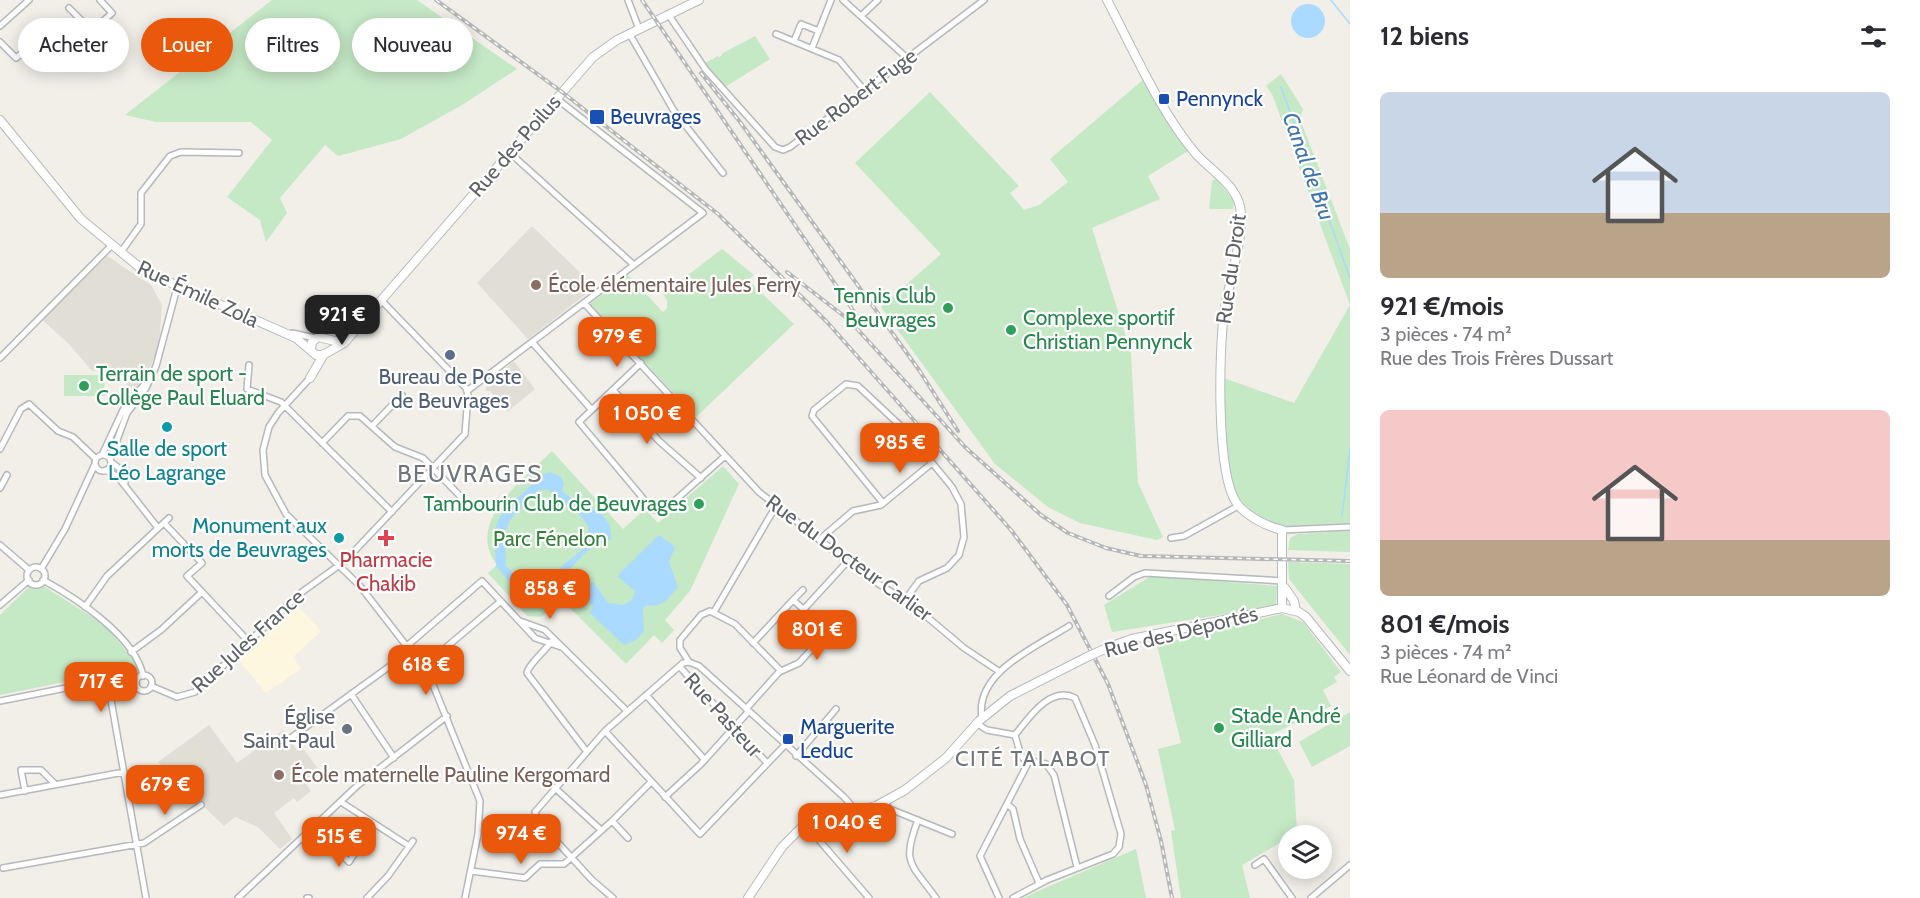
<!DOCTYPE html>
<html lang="fr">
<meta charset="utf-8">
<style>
:root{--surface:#fff;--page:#f7f7f7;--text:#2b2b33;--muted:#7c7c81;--accent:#ea580c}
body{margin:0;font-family:Cabin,sans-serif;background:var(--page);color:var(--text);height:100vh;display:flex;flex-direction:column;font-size:22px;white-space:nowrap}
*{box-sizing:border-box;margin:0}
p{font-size:20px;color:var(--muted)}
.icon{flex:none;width:33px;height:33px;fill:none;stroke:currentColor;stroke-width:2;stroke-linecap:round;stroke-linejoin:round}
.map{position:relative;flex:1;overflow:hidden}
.panel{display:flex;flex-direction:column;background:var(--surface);width:570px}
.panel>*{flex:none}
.hud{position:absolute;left:18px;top:18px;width:570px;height:54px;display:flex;gap:12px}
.controls{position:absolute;left:1278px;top:825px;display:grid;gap:12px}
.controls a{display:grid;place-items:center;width:54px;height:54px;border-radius:50%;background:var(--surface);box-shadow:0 3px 15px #0003;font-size:30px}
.price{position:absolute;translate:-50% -51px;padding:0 14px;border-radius:12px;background:var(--accent);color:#fff;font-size:20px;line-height:39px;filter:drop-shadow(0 2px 3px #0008)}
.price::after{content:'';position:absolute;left:50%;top:36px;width:18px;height:14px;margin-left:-9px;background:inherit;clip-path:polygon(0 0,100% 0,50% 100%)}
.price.current{background:#222;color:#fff}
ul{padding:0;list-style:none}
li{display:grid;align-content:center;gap:12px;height:318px;padding:0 30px}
li span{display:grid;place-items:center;height:186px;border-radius:9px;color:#555}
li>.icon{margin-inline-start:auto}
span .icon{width:108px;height:108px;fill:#fffc;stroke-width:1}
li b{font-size:26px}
h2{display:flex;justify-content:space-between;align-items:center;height:72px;padding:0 30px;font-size:26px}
.pill{padding:0 21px;border-radius:27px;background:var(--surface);box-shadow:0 3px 15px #0003;font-size:21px;line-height:54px}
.pill.current{background:var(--accent);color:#fff}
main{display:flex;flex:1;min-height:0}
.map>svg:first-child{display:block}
.commercial{fill:#fef7e0}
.education{fill:#e1ded6}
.green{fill:#c5e8c5}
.water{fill:#aadaff;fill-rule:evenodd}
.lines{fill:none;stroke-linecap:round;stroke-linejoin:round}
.stream{stroke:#aadaff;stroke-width:1.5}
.street-casing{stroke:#b5b8bc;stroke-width:8}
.secondary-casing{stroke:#b6babf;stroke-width:10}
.street{stroke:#fff;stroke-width:5}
.secondary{stroke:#fff;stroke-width:8}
.rail-casing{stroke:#b6b7b8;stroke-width:4}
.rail{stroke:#fff;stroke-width:1.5;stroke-dasharray:4.5;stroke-linecap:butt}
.secondary-bridge-casing{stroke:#b6babf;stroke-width:10;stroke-linecap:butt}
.secondary-bridge{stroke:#fff;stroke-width:8}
.transit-dot{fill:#1a4fb4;stroke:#fff;stroke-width:2}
.education-dot{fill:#8d6e63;stroke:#fff;stroke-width:2}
.leisure-dot{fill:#2e9e5b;stroke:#fff;stroke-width:2}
.service-dot{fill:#5c6f8a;stroke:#fff;stroke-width:2}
.culture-dot{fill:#0f9aa8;stroke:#fff;stroke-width:2}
.health-dot{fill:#e0444e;stroke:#fff;stroke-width:2}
.worship-dot{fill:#6b7280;stroke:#fff;stroke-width:2}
.labels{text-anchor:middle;stroke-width:4.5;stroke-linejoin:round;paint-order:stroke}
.street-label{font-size:21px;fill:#5f6368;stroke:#fff}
.transit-label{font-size:21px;fill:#164399;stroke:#fff;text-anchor:start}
.education-label{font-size:21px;fill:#785e54;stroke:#fff;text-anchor:start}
.leisure-label{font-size:21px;fill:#27864d;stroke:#fff;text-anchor:start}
.service-label{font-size:21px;fill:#4e5e75;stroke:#fff}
.culture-label{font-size:21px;fill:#0d838f;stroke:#fff}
.park-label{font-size:21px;fill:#348238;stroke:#fff}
.health-label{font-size:21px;fill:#be3a42;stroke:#fff}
.worship-label{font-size:21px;fill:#5b616d;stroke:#fff;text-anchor:end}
.water-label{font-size:22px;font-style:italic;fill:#4174aa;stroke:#fff}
.neighbourhood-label{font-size:22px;letter-spacing:1.5px;fill:#70757a;stroke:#fff}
.quarter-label{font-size:24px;letter-spacing:1.5px;fill:#70757a;stroke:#fff}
</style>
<main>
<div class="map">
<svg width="1350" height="898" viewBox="0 0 1350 898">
<rect width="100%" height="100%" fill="#f1efe8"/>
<path class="commercial" d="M296,604L321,631L293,657L301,669L266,693L237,658Z"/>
<path class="education" d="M532,226L595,287L528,339L477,283Z
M107,256L151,285L162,305L159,345L147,375L133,392L116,372L92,371L68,343L42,320Z
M514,361L535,389L507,412L490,391H486V387Z
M209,725L237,763L283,730L296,749L301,746L319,770L304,781L311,791L297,802L294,798L274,813L292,839L280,849L258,827L235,817L224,826L158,762Z"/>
<path class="green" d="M272,0H417L517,69L462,105L401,139L338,156L325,145L280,198L287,213L266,242L260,220L227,197L272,140L251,122H156L125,115Z
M755,36L770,59L725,87L705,63L718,56L719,58L723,53Z
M1281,74L1303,109L1300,119L1350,249V305L1272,94L1266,86Z
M1144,79L1188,151L1148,176L1160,199L1092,228L1131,353L1138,483L1163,537L1157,540L1080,523L1048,507L995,464L881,307L941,254L855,163L930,92L1019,186L1010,193L1024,210L1039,205L1068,182L1050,159Z
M1216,179L1234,200L1233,209H1209L1212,181Z
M722,249L754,275L748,280L794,324L696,417L590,304L628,275L663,312L667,308V300L663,294Z
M1350,305V523L1281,526C1267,521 1246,512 1237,499C1224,479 1224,404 1224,378L1294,403Z
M64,375H104L105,396H64Z
M552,451L623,529L645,509L658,523L723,466L739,484L690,591L665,620L674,630L662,643L654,635L626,664L561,599L541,617L527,616L488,573L497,565C464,522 524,479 552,451Z
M1350,531V552L1288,550L1290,538L1298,534Z
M1288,562L1350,564V655L1289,579Z
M1151,576L1277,586L1276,606L1112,632L1104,605Z
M29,587H45L106,626L137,664C139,672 137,676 131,681L89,677L0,695V615Z
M1282,614L1303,622L1341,672L1334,677L1337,682L1323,690L1331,706L1270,735L1294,780L1297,833L1242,865L1250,898H1181L1171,831L1175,830L1158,749L1181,743L1157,645Z
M1350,712V746L1312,767L1299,742Z
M1136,849L1146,898H1024L1038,891Z"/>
<path class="water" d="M1291 21a17 17 0 1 1 34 0a17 17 0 1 1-34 0Z
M550,472L561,477L564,483L562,491C580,508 613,507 611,539L587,551L564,575L594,583L608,603L623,605L632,600L635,591L617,576L659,535L675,547L669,562L678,587C669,597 662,609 647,605L643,608L644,631L636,640L624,645L590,613L593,607L577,585L555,583C530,608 514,588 496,566C496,553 493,535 497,523C502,507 529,492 538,476ZM547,489L580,515L588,526L590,543L539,585L522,581L506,566L505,532L510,520L537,491Z"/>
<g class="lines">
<path class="stream" d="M1331,0L1350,24
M1281,87L1350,278
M1342,516L1350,448"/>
<g class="street-casing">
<path id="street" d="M628,0L639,29
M843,0L907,58
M69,8L92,31L112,13L100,0
M668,14L706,70L775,147L783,150L790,147L984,0
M862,15L878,0
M0,26L29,0
M629,33L674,111L723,173
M776,34L839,60L865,91
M794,41L801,24L819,31
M0,42L16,58L35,43L48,55
M812,48L831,0
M510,153L634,265
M121,252L141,224V193L170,156L181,152L239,153
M584,303L759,492L866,576L914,606L964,648L1000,672
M292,333L315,338
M532,342L591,409
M0,358L112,245
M641,363L579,422L652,509L662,512L725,456
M249,365L247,389L281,402L392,512
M310,378L278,413L269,427L263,450L265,475L286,514L360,586L429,675L480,801L478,834L465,898
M613,390L659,441L701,478
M467,391L703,213L557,99
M372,426L402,395
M322,443L348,416H360L395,447L423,458L463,499
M0,449L21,409L29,404L58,431L73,437L96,459
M102,455L123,410L148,380
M95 463a8 8 0 1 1 16 0a8 8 0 1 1-16 0Z
M110,459L127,413L146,388L156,366L178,284
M111,462L120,469L125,483
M106,470L118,477L158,528
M0,488L7,475
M883,503L812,416L814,410L846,384L858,386L906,431L952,487L961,504L964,537L959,555L947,568L919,581L905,600
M164,523L202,563L187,576L249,642
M1282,530L1350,527
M1171,538L1184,536L1238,506
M819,540L853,511L881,505L932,463
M0,545L29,570
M27 576a9 9 0 1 1 18 0a9 9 0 1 1-18 0Z
M41,569L65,529L95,464
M43,580C76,598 136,637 143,676
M1109,596L1134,577L1145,573L1283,581
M793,600L803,590
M0,605L29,580
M85,607L107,576L169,518
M804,609L847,562
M714,612L776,506
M520,621L545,630L627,711
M551,642C545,651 528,665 527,673L587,752
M408,645L482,581L535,638L561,647
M131,652L161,630L202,592
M689,662L699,666L844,797L856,811
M689,662L680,648V640L701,615L710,611L735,624L781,671
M424,666L501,601
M680,667L767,763
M136 683a8 8 0 1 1 16 0a8 8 0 1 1-16 0Z
M108,683L146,898
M151,686L177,697L195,692L302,592L345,561L465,434L468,395L466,388L381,300
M351,694L394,758
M646,695L705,760
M0,701L91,683L136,685
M746,709L779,672L799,663L828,631L793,600L753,643
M982,718C974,672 1038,646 1069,626
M976,723L987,730L1015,735L1021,756L1028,763L980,856L999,898
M605,731L700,834L785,745
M292,737L412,650
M796,756L836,709
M1028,763L1032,761L1046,764L1054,775L1077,867
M555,788L601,830
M25,791L21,770H41L55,784
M0,795L124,772
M665,797L701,764L748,712
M341,802L409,846
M884,802L890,809L952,834
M1007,804L1013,809L1020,839L1039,883
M918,820C901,864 911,863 936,898
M806,825L869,898
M628,838L612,821L651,782
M361,842L350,834L340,853L349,862L373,824
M1255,865L1264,859L1292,898
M3,868L144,843L201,805
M471,871L525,878L540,864H564L612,821
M238,898L358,785L447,716
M307,898H309
M367,898L388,876L413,841
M613,898L592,880L538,821L535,812L605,731L683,663L689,662
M1013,898L1047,880L1113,854L1119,847L1121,834L1095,745L1075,698C1050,685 1028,719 1015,735
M1311,898L1350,865"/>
</g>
<g class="secondary-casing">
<path id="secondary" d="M1107,0C1133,49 1160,112 1196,154C1212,172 1240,186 1241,214C1242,246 1229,281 1224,313C1219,350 1216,472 1236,502C1244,515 1268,527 1282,530V608
M0,120L81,219L144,271L296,338L316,355H323L344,343L593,57L617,40L699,0
M311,349L312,342L318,337L335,341L346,338
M310,378L324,354
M1285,588L1294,601L1296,611
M1109,647L1132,639L1282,608L1299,612L1306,617L1350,671
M748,898L782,847L802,827L819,819L876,806L905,790L946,758L979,721L1010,696L1087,657"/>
</g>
<use href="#street" class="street"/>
<use href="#secondary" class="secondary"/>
<g class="rail-casing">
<path id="rail" d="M436,0L562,92L718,214L827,322L1011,530L1067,605L1108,684L1146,785L1161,841L1172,898
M642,0L863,325
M701,73L740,122L919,370L958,431
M787,272L849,320L965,447L1041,515L1068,533L1106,548L1141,556L1350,561"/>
</g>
<use href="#rail" class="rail"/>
<g class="secondary-bridge-casing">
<path id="secondary-bridge" d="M1087,657L1109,647"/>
</g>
<use href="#secondary-bridge" class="secondary-bridge"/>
</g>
<g class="transit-dot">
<rect x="1158" y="93" width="12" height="12" rx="3"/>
<rect x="589" y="109" width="16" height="16" rx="3"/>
<rect x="782" y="733" width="12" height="12" rx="3"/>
</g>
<g class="education-dot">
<circle cx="536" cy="285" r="6"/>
<circle cx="279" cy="775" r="6"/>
</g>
<g class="leisure-dot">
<circle cx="948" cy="308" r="6"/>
<circle cx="1011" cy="330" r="6"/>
<circle cx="84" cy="386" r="6"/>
<circle cx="699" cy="504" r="6"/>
<circle cx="1219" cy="728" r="6"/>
</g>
<circle class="service-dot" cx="450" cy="355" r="6"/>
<g class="culture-dot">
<circle cx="167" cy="427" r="6"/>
<circle cx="339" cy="538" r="6"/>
</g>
<path class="health-dot" d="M383 529h6v6h6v6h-6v6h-6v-6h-6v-6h6z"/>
<circle class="worship-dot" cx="347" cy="729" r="6"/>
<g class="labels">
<g class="street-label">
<text transform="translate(856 97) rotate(-37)" y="7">Rue Robert Fuge</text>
<text transform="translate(515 146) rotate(-49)" y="7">Rue des Poilus</text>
<text transform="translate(1231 269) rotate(-82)" y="7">Rue du Droit</text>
<text transform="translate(198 294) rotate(25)" y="7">Rue Émile Zola</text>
<text transform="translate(849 558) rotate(36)" y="7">Rue du Docteur Carlier</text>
<text transform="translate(1181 632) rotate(-14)" y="7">Rue des Déportés</text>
<text transform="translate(248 641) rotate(-42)" y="7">Rue Jules France</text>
<text transform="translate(723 715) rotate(48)" y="7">Rue Pasteur</text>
</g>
<g class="transit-label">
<text x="1176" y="106">Pennynck</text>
<text x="610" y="124">Beuvrages</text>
<text x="800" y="734">Marguerite<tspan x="800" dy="24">Leduc</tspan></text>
</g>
<g class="education-label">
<text x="548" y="292">École élémentaire Jules Ferry</text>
<text x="291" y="782">École maternelle Pauline Kergomard</text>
</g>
<g class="leisure-label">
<text x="936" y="303" text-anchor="end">Tennis Club<tspan x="936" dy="24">Beuvrages</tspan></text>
<text x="1023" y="325">Complexe sportif<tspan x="1023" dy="24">Christian Pennynck</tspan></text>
<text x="96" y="381">Terrain de sport -<tspan x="96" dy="24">Collège Paul Eluard</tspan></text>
<text x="687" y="511" text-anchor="end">Tambourin Club de Beuvrages</text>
<text x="1231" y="723">Stade André<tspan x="1231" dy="24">Gilliard</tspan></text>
</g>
<g class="service-label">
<text x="450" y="384">Bureau de Poste<tspan x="450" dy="24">de Beuvrages</tspan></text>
</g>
<g class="culture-label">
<text x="167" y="456">Salle de sport<tspan x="167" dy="24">Léo Lagrange</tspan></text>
<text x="327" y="533" text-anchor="end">Monument aux<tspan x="327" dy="24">morts de Beuvrages</tspan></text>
</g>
<g class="park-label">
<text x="550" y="546">Parc Fénelon</text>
</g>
<g class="health-label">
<text x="386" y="567">Pharmacie<tspan x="386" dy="24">Chakib</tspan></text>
</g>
<g class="worship-label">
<text x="335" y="724">Église<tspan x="335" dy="24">Saint-Paul</tspan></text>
</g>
<g class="water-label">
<text transform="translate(1309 166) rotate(70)" y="8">Canal de Bru</text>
</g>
<g class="neighbourhood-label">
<text x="1033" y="766">CITÉ TALABOT</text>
</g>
<g class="quarter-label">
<text x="470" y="482">BEUVRAGES</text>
</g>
</g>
</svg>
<div class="controls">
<a><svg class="icon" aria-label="layers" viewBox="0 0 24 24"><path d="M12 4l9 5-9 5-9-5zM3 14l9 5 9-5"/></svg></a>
</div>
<b class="price current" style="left:342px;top:346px">921 €</b>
<b class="price" style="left:617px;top:368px">979 €</b>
<b class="price" style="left:647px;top:445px">1 050 €</b>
<b class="price" style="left:900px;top:474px">985 €</b>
<b class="price" style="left:550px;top:620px">858 €</b>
<b class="price" style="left:817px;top:661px">801 €</b>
<b class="price" style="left:426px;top:696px">618 €</b>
<b class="price" style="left:101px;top:713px">717 €</b>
<b class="price" style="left:165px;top:816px">679 €</b>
<b class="price" style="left:847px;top:854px">1 040 €</b>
<b class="price" style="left:521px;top:865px">974 €</b>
<b class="price" style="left:339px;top:868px">515 €</b>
<div class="hud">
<a class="pill">Acheter</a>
<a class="pill current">Louer</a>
<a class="pill">Filtres</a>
<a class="pill">Nouveau</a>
</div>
</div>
<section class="panel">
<h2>12 biens<svg class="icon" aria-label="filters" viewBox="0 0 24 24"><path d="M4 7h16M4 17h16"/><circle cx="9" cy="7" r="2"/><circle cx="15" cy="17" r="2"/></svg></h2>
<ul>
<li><span style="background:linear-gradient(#c9d6e8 65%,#b9a48a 0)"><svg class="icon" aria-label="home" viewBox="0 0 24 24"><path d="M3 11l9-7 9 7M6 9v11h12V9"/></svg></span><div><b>921 €/mois</b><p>3 pièces · 74 m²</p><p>Rue des Trois Frères Dussart</p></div></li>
<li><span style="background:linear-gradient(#f6c9c9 70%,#b9a48a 0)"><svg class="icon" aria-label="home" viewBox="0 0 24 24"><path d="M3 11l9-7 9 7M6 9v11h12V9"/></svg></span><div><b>801 €/mois</b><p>3 pièces · 74 m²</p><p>Rue Léonard de Vinci</p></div></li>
</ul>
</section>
</main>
